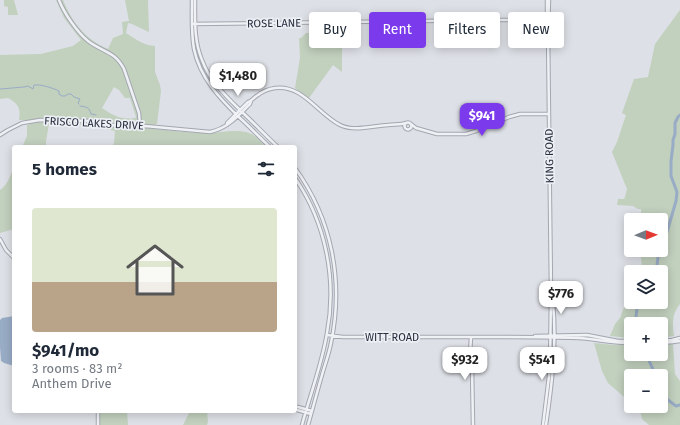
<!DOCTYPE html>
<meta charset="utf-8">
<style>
:root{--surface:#fff;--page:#f6f6f7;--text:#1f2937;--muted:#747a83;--line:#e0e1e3;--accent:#7c3aed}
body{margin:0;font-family:"Fira Sans",sans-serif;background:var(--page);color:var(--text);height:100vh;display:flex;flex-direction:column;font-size:15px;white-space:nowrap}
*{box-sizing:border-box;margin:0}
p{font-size:13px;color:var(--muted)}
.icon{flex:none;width:22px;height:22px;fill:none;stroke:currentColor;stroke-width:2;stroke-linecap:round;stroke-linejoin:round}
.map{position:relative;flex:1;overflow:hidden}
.sheet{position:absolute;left:12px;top:145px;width:285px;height:268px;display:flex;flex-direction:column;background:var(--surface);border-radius:4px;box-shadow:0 2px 10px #0003}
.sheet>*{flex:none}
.hud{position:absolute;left:309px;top:12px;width:311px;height:36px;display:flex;gap:8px}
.needle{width:26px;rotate:89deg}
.fabs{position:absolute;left:624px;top:213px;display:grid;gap:8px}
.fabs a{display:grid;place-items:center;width:44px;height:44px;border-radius:4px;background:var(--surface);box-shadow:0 2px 10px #0003;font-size:20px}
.price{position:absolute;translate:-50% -34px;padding:0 9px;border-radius:8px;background:#fff;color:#222;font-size:13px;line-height:26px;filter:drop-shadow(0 1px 2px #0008)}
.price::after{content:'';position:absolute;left:50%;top:24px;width:12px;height:9px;margin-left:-6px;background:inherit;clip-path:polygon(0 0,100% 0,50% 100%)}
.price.current{background:var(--accent);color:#fff}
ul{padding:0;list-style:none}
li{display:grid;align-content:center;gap:8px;height:212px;padding:0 20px}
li+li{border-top:1px solid var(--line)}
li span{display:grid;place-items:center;height:124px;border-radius:4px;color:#555}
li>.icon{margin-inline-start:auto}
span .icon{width:72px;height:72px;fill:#fffc;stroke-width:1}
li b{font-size:17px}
h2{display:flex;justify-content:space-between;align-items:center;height:48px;padding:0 20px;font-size:17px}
.chip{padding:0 14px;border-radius:4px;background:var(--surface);box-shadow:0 2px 10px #0003;font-size:14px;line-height:36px}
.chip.current{background:var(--accent);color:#fff}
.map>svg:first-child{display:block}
.green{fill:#c2d0be;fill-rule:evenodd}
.water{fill:#99acc6}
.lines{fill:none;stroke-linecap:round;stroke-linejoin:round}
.stream{stroke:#99acc6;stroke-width:1}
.river{stroke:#99acc6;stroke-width:3}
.minor-casing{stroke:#a3a7b0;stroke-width:4.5}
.minor{stroke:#eff1f5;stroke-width:2.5}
.labels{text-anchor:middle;stroke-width:3.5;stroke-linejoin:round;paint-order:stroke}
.street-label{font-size:11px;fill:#272d3c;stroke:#eceff4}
</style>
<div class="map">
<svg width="680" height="425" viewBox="0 0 680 425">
<rect width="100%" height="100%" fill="#dde0e6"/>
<path class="green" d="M4,0H14L18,15H8V7L4,6Z
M56,0H63C72,22 85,39 108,49L113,38L123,34L122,22L129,21L125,0H148L149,32L132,24L128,23L126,33C136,39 142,45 155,46V72L160,85L161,91L157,124H155L154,129C170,130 187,133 203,133C219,134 234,128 249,133C256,135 261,142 266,147H112L114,143L115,131L92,125L49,124L46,141V147H22L27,136V125L32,123L31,120H19C21,107 18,104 8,98L0,99V55L41,54L73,46L81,40L64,18ZM114,87L119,90L125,98H130L136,117L135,118C121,120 114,116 102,108Z
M680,10V304C672,314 672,324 674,336L661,338V324H631V338L610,336L615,324L620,318L624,307L627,302L628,291L631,287V302H661V272H641C643,264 640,258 641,250H661V220H647V219L645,215H641V209H638L633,206L617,205L618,199H624L625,197L627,189L612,152L617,142L626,115L622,113L634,79L648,77L655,44Z
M306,33H327L337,44H342V72L333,65L309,98H308L295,88L300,58L299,38H301Z
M14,167V229L0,233V190C8,184 10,176 14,167Z
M594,343L614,345H631V354H661V345H667L668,346L669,344H673L675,374L680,381V425H649L642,419L640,410L634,406H661V376H631V403L608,383L602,371Z
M100,411H127L128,425H100Z
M190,411H207L208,422L207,425H183Z"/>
<path class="water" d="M14,316V366L4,363L1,361L0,347V320L2,318Z"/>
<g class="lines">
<path class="stream" d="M0,89L24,87L28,86L33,89L34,85C40,84 53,88 59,91V94L62,96H65L68,94H71L74,97L80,99L78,103L79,104
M80,106C87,107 89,107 91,114L96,115"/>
<path class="river" d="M653,272L657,266L658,257L661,251V246L667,232L676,201L677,192L671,176V161L673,145V140L675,134V123L678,117L680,115
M638,324L636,316L638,302
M646,354L656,376
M661,385L662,386L661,392
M661,392L668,400L676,406L680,405"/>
<g class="minor-casing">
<path id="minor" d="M59,0C64,13 77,32 88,41C102,52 115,51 124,69L139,113L140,126
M192,0C192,16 191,33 194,49C200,78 220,99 241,119C251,128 260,138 270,147
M195,0C195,20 194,41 202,60C210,82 227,97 243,113C255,124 266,136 278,147
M547,0V17L548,20
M192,24L499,20H548
M404.5 126a3.5 3.5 0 1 1 7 0a3.5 3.5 0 1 1-7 0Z
M411,124L416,128L437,134H466L476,131L509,117L520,114H549
M227,125V123L248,102C252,101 254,97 258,95C263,91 269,89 275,88C302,84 318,114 340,125C354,132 372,126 388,125C394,124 400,125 406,123
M0,135L8,130L22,123L40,120L91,121L122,127L145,126L210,132C228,128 237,117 250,104L251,101
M295,168C332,219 344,281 331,343C329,354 325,364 322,375C317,392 313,408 308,425
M295,178C326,223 337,280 327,333C322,364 310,395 302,425
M0,239L6,250L14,258
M327,335L343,337H491C520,337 549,337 578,338C596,339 613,343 631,343
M535,336L587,335L618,341H631
M471,337L470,354L472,367L473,425
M661,341L672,340L680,338
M661,343L673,342L680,341
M295,407H298L312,411
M295,409L297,410L311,414
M98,411V425
M543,425L550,368L551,292L548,30L549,0
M546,425C552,384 557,344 553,303"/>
</g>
<use href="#minor" class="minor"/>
</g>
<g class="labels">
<g class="street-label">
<text transform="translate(274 23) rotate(-1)" y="4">ROSE LANE</text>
<text transform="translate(94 123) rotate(3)" y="4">FRISCO LAKES DRIVE</text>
<text transform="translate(549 156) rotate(-91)" y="4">KING ROAD</text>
<text x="392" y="341">WITT ROAD</text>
</g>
</g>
</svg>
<div class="fabs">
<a><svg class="needle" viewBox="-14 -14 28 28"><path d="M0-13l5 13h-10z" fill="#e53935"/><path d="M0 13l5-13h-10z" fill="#747a83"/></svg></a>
<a><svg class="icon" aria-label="layers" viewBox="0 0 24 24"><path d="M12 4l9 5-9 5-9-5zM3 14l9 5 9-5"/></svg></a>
<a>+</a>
<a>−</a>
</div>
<b class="price" style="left:238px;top:97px">$1,480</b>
<b class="price current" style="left:482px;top:137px">$941</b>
<b class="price" style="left:561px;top:315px">$776</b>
<b class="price" style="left:465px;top:381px">$932</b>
<b class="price" style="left:542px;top:381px">$541</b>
<div class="hud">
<a class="chip">Buy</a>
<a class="chip current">Rent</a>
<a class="chip">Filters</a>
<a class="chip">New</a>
</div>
<section class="sheet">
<h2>5 homes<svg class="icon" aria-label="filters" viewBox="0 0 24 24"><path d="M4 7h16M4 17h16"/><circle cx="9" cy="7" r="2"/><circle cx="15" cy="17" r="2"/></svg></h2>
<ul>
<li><span style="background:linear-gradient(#dfe7d0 60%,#b9a48a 0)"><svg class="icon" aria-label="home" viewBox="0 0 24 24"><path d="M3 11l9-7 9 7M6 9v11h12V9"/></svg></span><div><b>$941/mo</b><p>3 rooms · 83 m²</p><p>Anthem Drive</p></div></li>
</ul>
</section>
</div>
